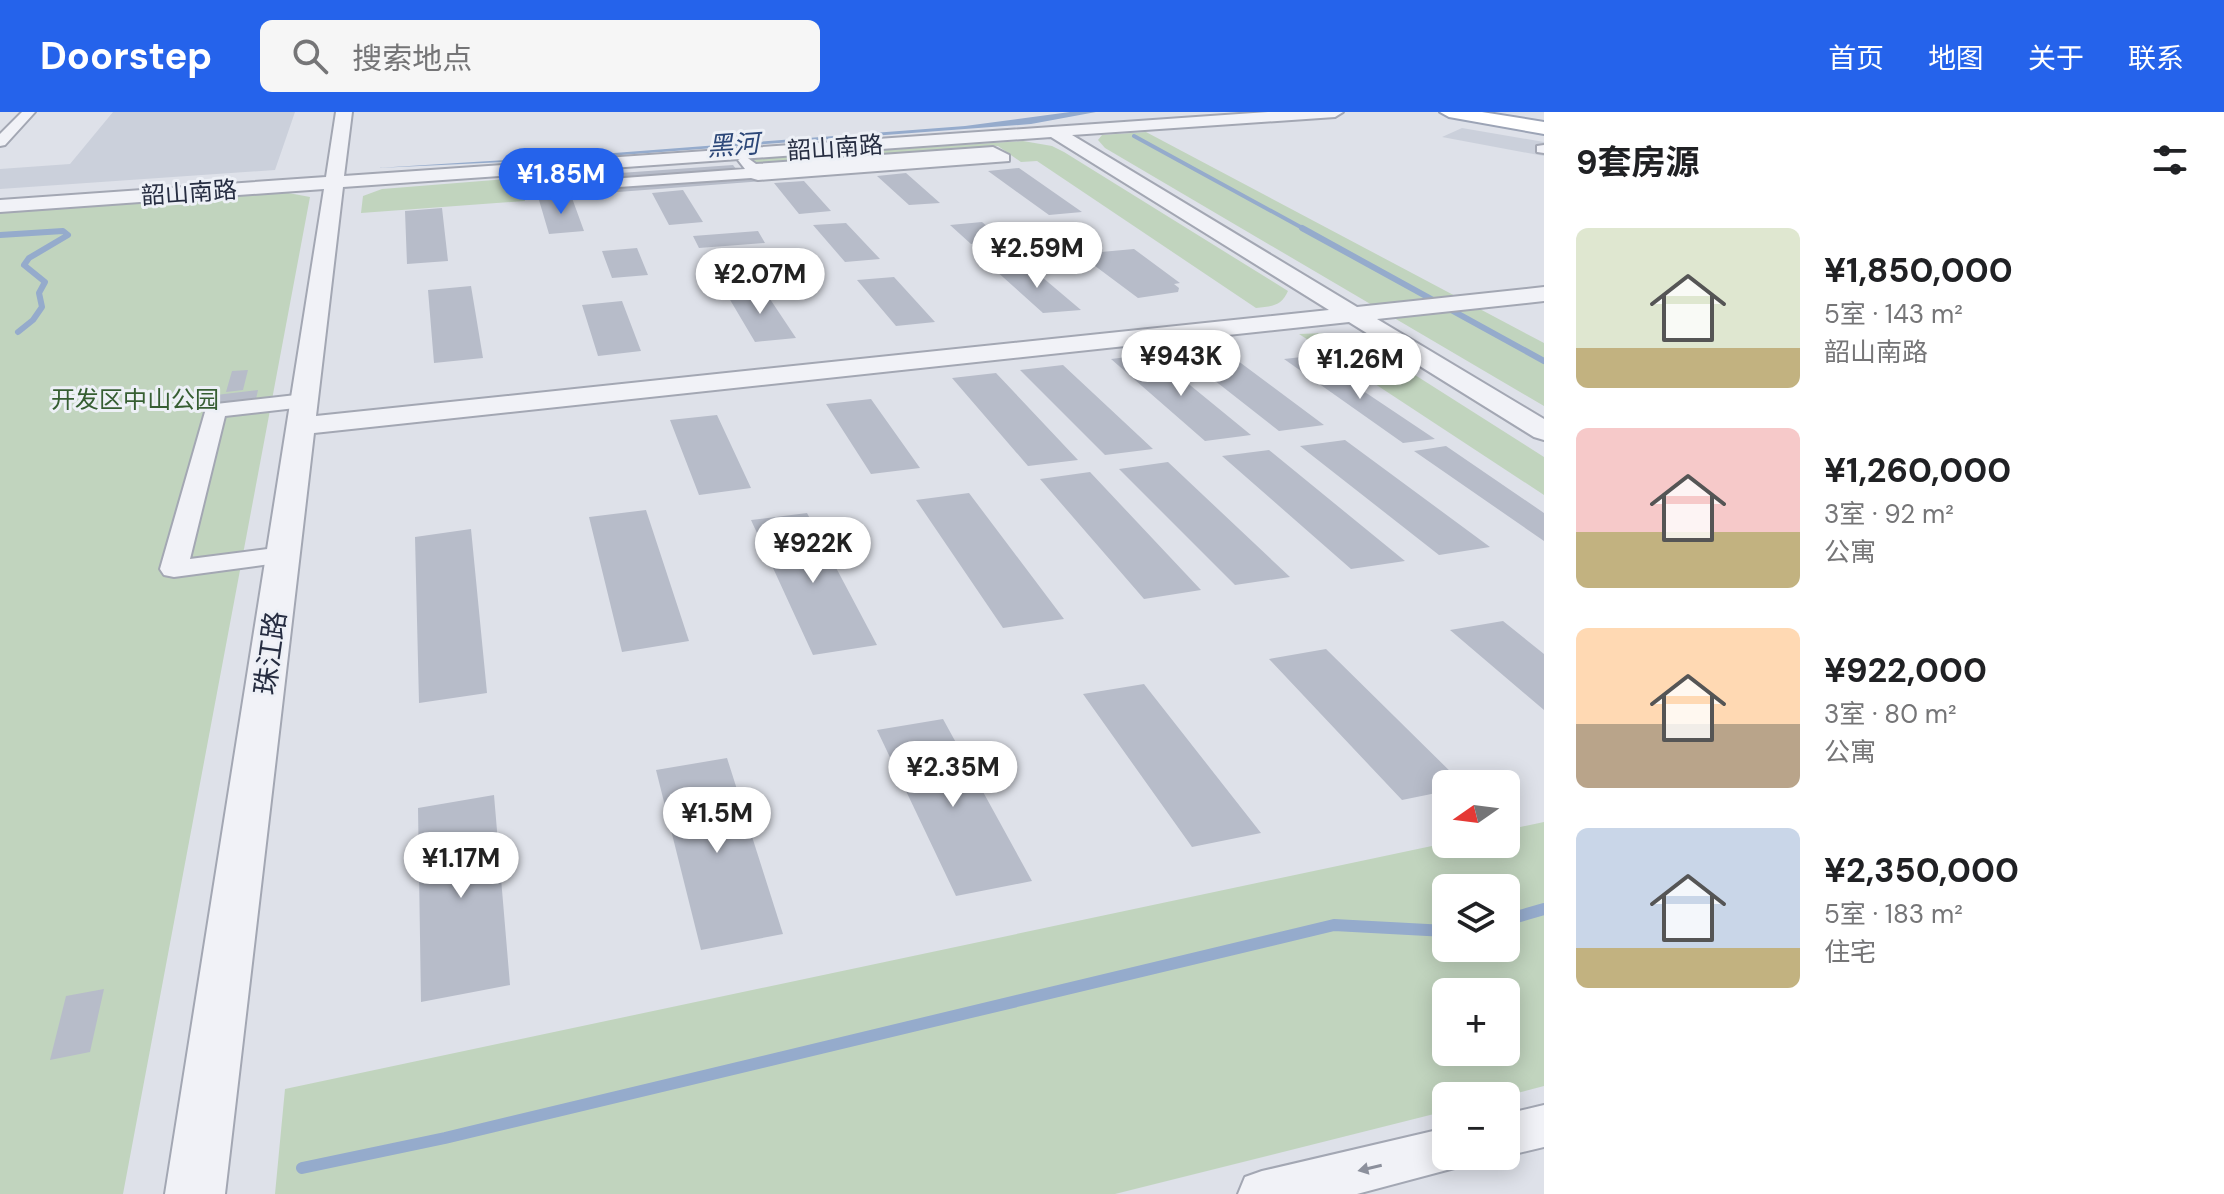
<!DOCTYPE html>
<html lang="zh">
<meta charset="utf-8">
<style>
:root{--surface:#fff;--page:#f6f6f6;--text:#202124;--muted:#757577;--accent:#2563eb}
body{margin:0;font-family:"DM Sans","Noto Sans SC",sans-serif;background:var(--page);color:var(--text);height:100vh;display:flex;flex-direction:column;font-size:30px;white-space:nowrap}
*{box-sizing:border-box;margin:0}
p{font-size:26px;color:var(--muted)}
.icon{flex:none;width:44px;height:44px;fill:none;stroke:currentColor;stroke-width:2;stroke-linecap:round;stroke-linejoin:round}
.map{position:relative;flex:1;overflow:hidden}
.side{display:flex;flex-direction:column;background:var(--surface);width:680px}
.side>*{flex:none}
.needle{width:52px;rotate:256deg}
.fabs{position:absolute;left:1432px;top:658px;display:grid;gap:16px}
.fabs a{display:grid;place-items:center;width:88px;height:88px;border-radius:12px;background:var(--surface);box-shadow:0 4px 20px #0003;font-size:40px}
.price{position:absolute;translate:-50% -68px;padding:0 18px;border-radius:28px;background:#fff;color:#222;font-size:26px;line-height:52px;filter:drop-shadow(0 2px 4px #0008)}
.price::after{content:'';position:absolute;left:50%;top:48px;width:24px;height:18px;margin-left:-12px;background:inherit;clip-path:polygon(0 0,100% 0,50% 100%)}
.price.active{background:var(--accent);color:#fff}
ul{padding:0;list-style:none}
li{display:flex;align-items:center;gap:24px;height:200px;padding:0 32px}
li span{display:grid;place-items:center;flex:none;width:224px;height:160px;border-radius:12px;color:#555}
li>.icon{margin-inline-start:auto}
span .icon{width:96px;height:96px;fill:#fffc;stroke-width:1}
li b{font-size:34px}
h2{display:flex;justify-content:space-between;align-items:center;height:96px;padding:0 32px;font-size:34px}
header{display:flex;align-items:center;gap:48px;box-sizing:border-box;height:112px;padding:0 40px;background:var(--accent);color:#fff}
header strong{font-size:38px}
nav{display:flex;gap:44px;margin-inline-start:auto;font-size:28px}
.search{width:560px;height:72px;background:var(--page);display:flex;align-items:center;gap:20px;box-sizing:border-box;padding:0 28px;border-radius:12px;color:var(--muted);font-size:30px}
main{display:flex;flex:1;min-height:0}
.map>svg:first-child{display:block}
.built{fill:#cbd0db}
.green{fill:#c1d4be;fill-rule:evenodd}
.water{fill:#95abcc}
.lines{fill:none;stroke-linecap:round;stroke-linejoin:round}
.stream-far2{stroke:#95abcc;stroke-width:4}
.stream-far1{stroke:#95abcc;stroke-width:6}
.stream{stroke:#95abcc;stroke-width:12}
.building{fill:#b7bcc9}
.minor-casing{stroke:#a3a7b3;stroke-width:4}
.tertiary-casing{stroke:#a3a7b3;stroke-width:4}
.primary-casing{stroke:#9ca4b6;stroke-width:4}
.minor{fill:#f1f2f7;fill-rule:evenodd}
.tertiary{fill:#f1f2f7;fill-rule:evenodd}
.primary{fill:#fff;fill-rule:evenodd}
.oneway{fill:#8c909c}
.labels{text-anchor:middle;stroke-width:6;stroke-linejoin:round;paint-order:stroke}
.far-street-label{font-size:24px;fill:#262d41;stroke:#edf0f6}
.far-park-label{font-size:24px;fill:#365e32;stroke:#edf0f6}
.far-water-label{font-size:26px;font-style:italic;fill:#2c4778;stroke:#edf0f6}
.street-label{font-size:28px;fill:#262d41;stroke:#edf0f6}
</style>
<header>
<strong>Doorstep</strong>
<div class="search"><svg class="icon" aria-label="search" viewBox="0 0 24 24"><circle cx="10" cy="10" r="6"/><path d="M15 15l6 6"/></svg>搜索地点</div>
<nav><a>首页</a><a>地图</a><a>关于</a><a>联系</a></nav>
</header>
<main>
<div class="map">
<svg width="1544" height="1082" viewBox="0 0 1544 1082">
<rect width="100%" height="100%" fill="#dee1e9"/>
<path class="built" d="M113,0H295L275,58L0,77V57L70,52Z
M1462,16L1544,30V44L1442,25Z"/>
<path class="green" d="M1146,20L1544,231V294L1105,36L1098,28L1102,23Z
M1023,29L1052,34L1064,40L1288,179C1281,195 1271,194 1256,196L1037,49L1021,50L998,34L756,52L752,47Z
M519,66L525,89L361,101L363,84L382,77Z
M283,80L310,85L123,1082H0V101Z
M1326,221L1363,230L1544,345V383L1299,222Z
M1544,710V974L1506,984H1446V999L1115,1082H275L285,977L1446,731L1506,732V718ZM1446,776H1506V836H1446ZM1446,880H1506V940H1446Z"/>
<path class="water" d="M1070,0H1096L1031,12L568,47L377,56L588,43L965,14Z"/>
<g class="lines">
<path class="stream-far2" d="M1134,24L1306,118"/>
<path class="stream-far1" d="M1302,116L1544,249
M0,123L63,119L68,123L29,146L24,153L45,170L39,181L42,195L33,208L18,220"/>
<path class="stream" d="M1506,808L1544,797
M302,1056L445,1026L1334,813L1446,819"/>
</g>
<path class="building" d="M733,53L736,57L522,72L521,68Z
M1019,56L1082,100L1049,103L988,59Z
M906,61L940,91L909,93L877,64Z
M761,64L765,69L538,86L537,81Z
M804,69L831,99L799,102L774,71Z
M683,78L703,110L669,113L652,81Z
M572,86L584,119L549,122L539,88Z
M442,96L448,149L407,152L405,99Z
M982,110L1005,129L971,132L950,113Z
M846,111L880,147L845,150L813,113Z
M758,119L765,131L699,136L693,124Z
M637,136L648,163L612,166L602,139Z
M1134,137L1180,171L1174,172L1179,176L1178,180L1138,186L1079,142Z
M1029,154L1081,198L1043,201L994,157Z
M894,165L935,210L896,214L857,168Z
M471,174L483,246L434,251L428,178Z
M764,178L796,226L755,230L726,181Z
M622,189L641,239L598,244L582,193Z
M1218,234L1324,313L1279,319L1177,239Z
M1152,242L1251,323L1205,329L1111,247Z
M1311,244L1435,327L1403,331L1284,247Z
M1063,253L1153,337L1105,343L1020,258Z
M248,258L243,278L226,280L232,259Z
M996,261L1078,348L1028,354L952,266Z
M258,278L256,287L214,291L216,283Z
M871,287L920,356L871,362L826,292Z
M717,303L751,376L699,383L670,308Z
M1345,328L1490,435L1439,443L1300,334Z
M1446,334L1544,401V429L1414,339Z
M1269,338L1405,449L1351,457L1222,344Z
M1168,350L1290,465L1235,473L1119,357Z
M1090,360L1201,478L1144,487L1040,367Z
M969,381L1064,507L1003,516L916,388Z
M646,398L689,529L622,540L589,405Z
M807,401L877,533L813,543L751,408Z
M471,417L487,581L419,591L415,425Z
M1503,509L1544,542V598L1450,518Z
M1326,537L1463,672H1446V679L1402,688L1269,547Z
M1144,572L1261,721L1192,735L1083,582Z
M943,607L1032,769L956,784L877,618Z
M727,646L783,822L701,838L656,658Z
M494,683L510,873L421,890L418,696Z
M104,877L90,940L50,948L66,884Z"/>
<g class="lines">
<g class="minor-casing">
<path id="minor" d="M22,0H35L5,33L0,34V22Z
M1544,33V41L1537,40V34Z
M993,35L1009,43V49L758,68L751,66L530,81L523,77L530,73L745,57L738,48L745,44L756,52Z
M305,282L316,289L313,294L225,304L190,447L283,435L292,437L296,443L292,449L174,465L164,463L160,457L207,293Z
M1544,993V1035L1506,1044H1505L1506,1002Z
M1446,1016V1044H1467L1462,1054L1357,1082H1238L1245,1065L1262,1059Z"/>
</g>
<g class="tertiary-casing">
<path id="tertiary" d="M336,0H352L344,64L1268,0H1343L1335,5L1072,23L1357,195L1544,175V189L1377,207L1544,307V328L1534,325L1349,210L314,321L225,1082H165L324,77L0,100V88L326,65ZM1051,25L1329,198L316,304L343,75Z"/>
</g>
<g class="primary-casing">
<path id="primary" d="M1440,0H1482L1544,10V22L1449,5Z"/>
</g>
<use href="#minor" class="minor"/>
<use href="#tertiary" class="tertiary"/>
<use href="#primary" class="primary"/>
</g>
<defs><path id="oneway-solid" d="M-6-.8H1V-3.2L6.5 0L1 3.2V.8H-6Z" transform="scale(2)"/></defs>
<use class="oneway" href="#oneway-solid" transform="translate(1370 1056) rotate(167)"/>
<g class="labels">
<g class="far-street-label">
<text transform="translate(835 36) rotate(-4)" y="8">韶山南路</text>
<text transform="translate(189 81) rotate(-4)" y="8">韶山南路</text>
</g>
<g class="far-park-label">
<text x="135" y="296">开发区中山公园</text>
</g>
<g class="far-water-label">
<text transform="translate(733 33) rotate(-4)" y="9">黑河</text>
</g>
<g class="street-label">
<text transform="translate(270 541) rotate(-82)" y="10">珠江路</text>
</g>
</g>
</svg>
<div class="fabs">
<a><svg class="needle" viewBox="-14 -14 28 28"><path d="M0-13l5 13h-10z" fill="#e53935"/><path d="M0 13l5-13h-10z" fill="#757577"/></svg></a>
<a><svg class="icon" aria-label="layers" viewBox="0 0 24 24"><path d="M12 4l9 5-9 5-9-5zM3 14l9 5 9-5"/></svg></a>
<a>+</a>
<a>−</a>
</div>
<b class="price active" style="left:561px;top:104px">¥1.85M</b>
<b class="price" style="left:1037px;top:178px">¥2.59M</b>
<b class="price" style="left:760px;top:204px">¥2.07M</b>
<b class="price" style="left:1181px;top:286px">¥943K</b>
<b class="price" style="left:1360px;top:289px">¥1.26M</b>
<b class="price" style="left:813px;top:473px">¥922K</b>
<b class="price" style="left:953px;top:697px">¥2.35M</b>
<b class="price" style="left:717px;top:743px">¥1.5M</b>
<b class="price" style="left:461px;top:788px">¥1.17M</b>
</div>
<section class="side">
<h2>9套房源<svg class="icon" aria-label="filters" viewBox="0 0 24 24"><path d="M4 7h16M4 17h16"/><circle cx="9" cy="7" r="2"/><circle cx="15" cy="17" r="2"/></svg></h2>
<ul>
<li><span style="background:linear-gradient(#dfe7d0 75%,#c2b280 0)"><svg class="icon" aria-label="home" viewBox="0 0 24 24"><path d="M3 11l9-7 9 7M6 9v11h12V9"/></svg></span><div><b>¥1,850,000</b><p>5室 · 143 m²</p><p>韶山南路</p></div></li>
<li><span style="background:linear-gradient(#f6c9c9 65%,#c2b280 0)"><svg class="icon" aria-label="home" viewBox="0 0 24 24"><path d="M3 11l9-7 9 7M6 9v11h12V9"/></svg></span><div><b>¥1,260,000</b><p>3室 · 92 m²</p><p>公寓</p></div></li>
<li><span style="background:linear-gradient(#ffd9b3 60%,#b9a48a 0)"><svg class="icon" aria-label="home" viewBox="0 0 24 24"><path d="M3 11l9-7 9 7M6 9v11h12V9"/></svg></span><div><b>¥922,000</b><p>3室 · 80 m²</p><p>公寓</p></div></li>
<li><span style="background:linear-gradient(#c9d6e8 75%,#c2b280 0)"><svg class="icon" aria-label="home" viewBox="0 0 24 24"><path d="M3 11l9-7 9 7M6 9v11h12V9"/></svg></span><div><b>¥2,350,000</b><p>5室 · 183 m²</p><p>住宅</p></div></li>
</ul>
</section>
</main>
